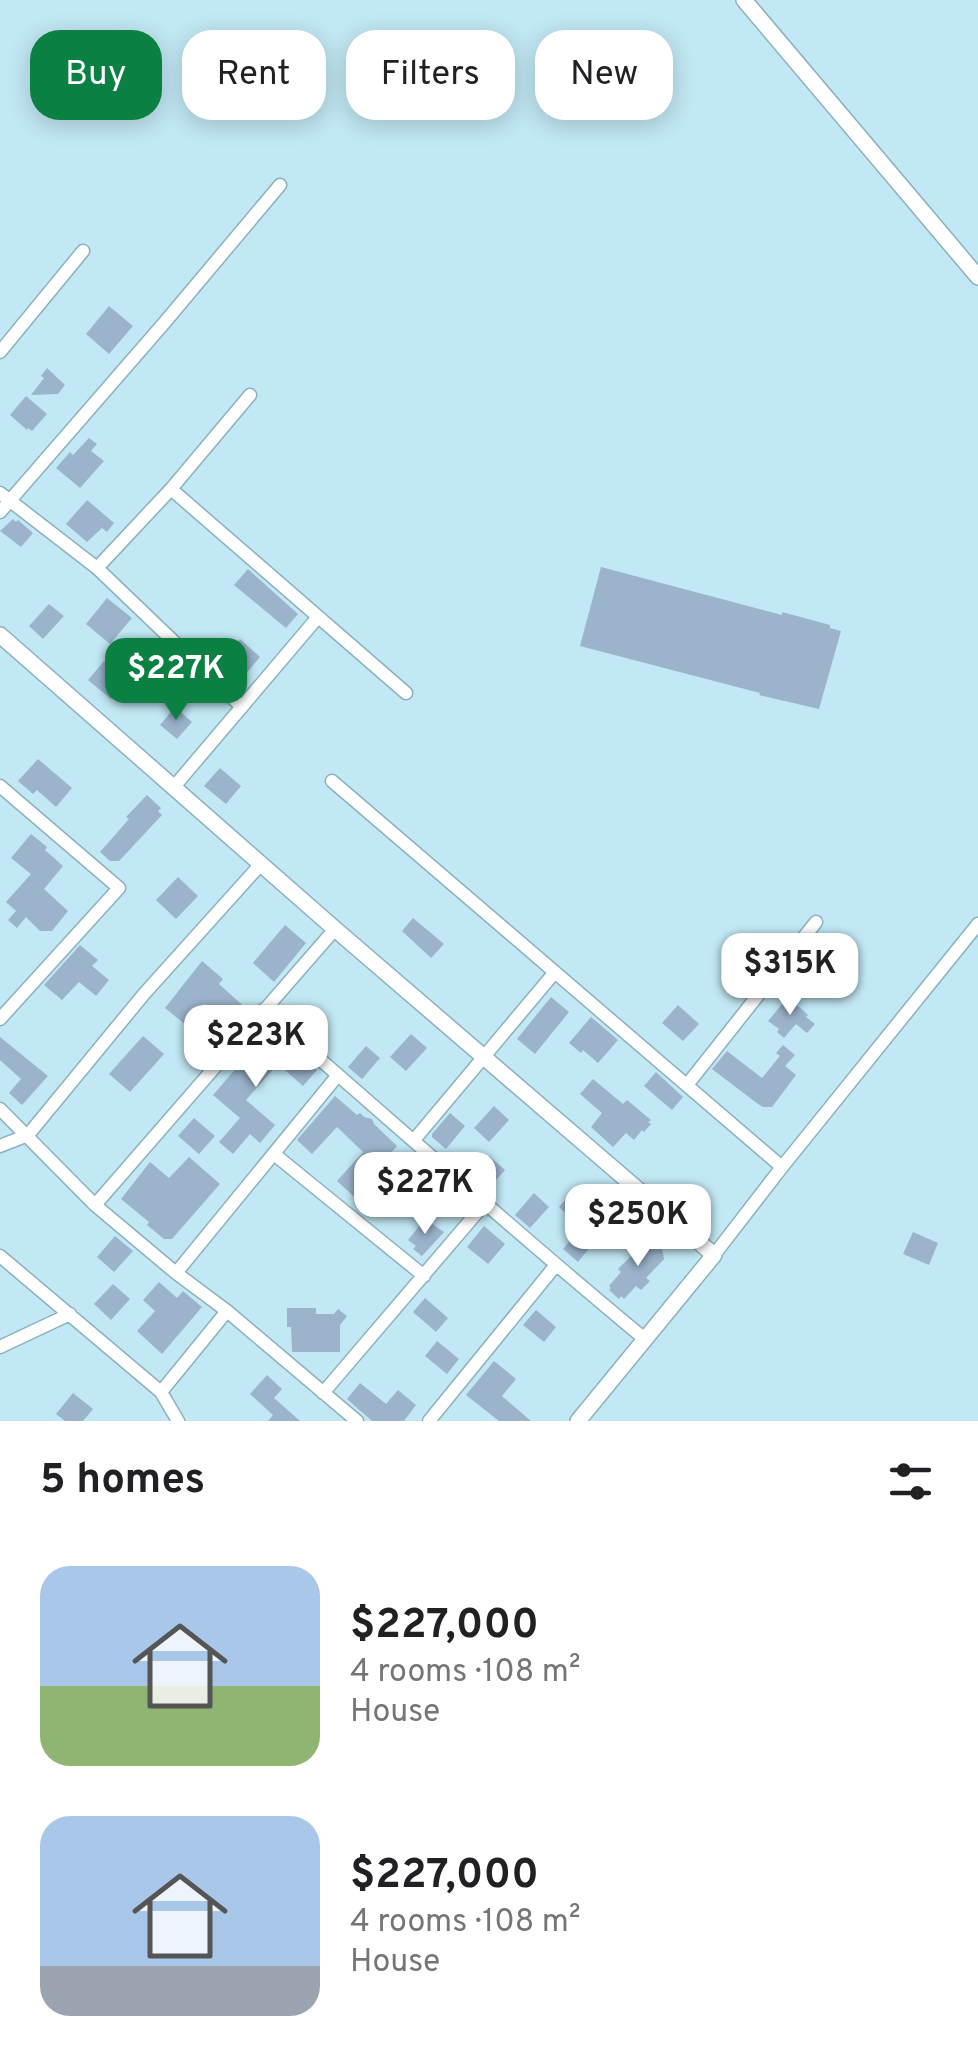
<!DOCTYPE html>
<meta charset="utf-8">
<style>
:root{--surface:#fff;--page:#f6f6f6;--text:#202124;--muted:#757577;--accent:#0b8043}
body{margin:0;font-family:Overpass,sans-serif;background:var(--page);color:var(--text);height:100vh;display:flex;flex-direction:column;font-size:38px;white-space:nowrap}
*{box-sizing:border-box;margin:0}
p{font-size:32px;color:var(--muted)}
.icon{flex:none;width:55px;height:55px;fill:none;stroke:currentColor;stroke-width:2;stroke-linecap:round;stroke-linejoin:round}
.map{position:relative;height:1421px;overflow:hidden}
.sheet{display:flex;flex-direction:column;background:var(--surface);flex:1}
.sheet>*{flex:none}
.guide{position:absolute;left:30px;top:30px;width:920px;height:90px;display:flex;gap:20px}
.price{position:absolute;translate:-50% -85px;padding:0 22px;border-radius:20px;background:#fff;color:#222;font-size:32px;line-height:65px;filter:drop-shadow(0 2px 5px #0008)}
.price::after{content:'';position:absolute;left:50%;top:60px;width:30px;height:22px;margin-left:-15px;background:inherit;clip-path:polygon(0 0,100% 0,50% 100%)}
.price.selected{background:var(--accent);color:#fff}
ul{padding:0;list-style:none}
li{display:flex;align-items:center;gap:30px;height:250px;padding:0 40px}
li span{display:grid;place-items:center;flex:none;width:280px;height:200px;border-radius:30px;color:#555}
li>.icon{margin-inline-start:auto}
span .icon{width:120px;height:120px;fill:#fffc;stroke-width:1}
li b{font-size:42px}
h2{display:flex;justify-content:space-between;align-items:center;height:120px;padding:0 40px;font-size:42px}
.pill{padding:0 35px;border-radius:30px;background:var(--surface);box-shadow:0 5px 25px #0003;font-size:35px;line-height:90px}
.pill.selected{background:var(--accent);color:#fff}
.map>svg:first-child{display:block}
.building{fill:#9bb4cc}
.lines{fill:none;stroke-linecap:round;stroke-linejoin:round}
.minor-casing{stroke:#8bb1bd;stroke-width:15}
.tertiary-casing{stroke:#8bb1bd;stroke-width:18}
.minor{stroke:#fff;stroke-width:12}
.tertiary{stroke:#fff;stroke-width:15}
</style>
<div class="map">
<svg width="978" height="1421" viewBox="0 0 978 1421">
<rect width="100%" height="100%" fill="#c1e8f4"/>
<path class="building" d="M109,306L133,326L109,354L86,334Z
M47,368L65,385L58,394L31,395L44,378L41,376Z
M26,396L47,414L32,431L28,428L27,430L10,415Z
M89,438L97,444L91,451L104,461L80,488L56,468L70,452L73,455Z
M87,500L114,523L107,532L102,528L87,542L66,524Z
M13,519L16,522L18,520L33,533L21,547L0,531Z
M601,567L782,615V612L830,625V628L841,631L819,709L759,695L760,693L580,646Z
M248,569L298,614L286,628L234,585Z
M107,598L132,618L110,644L86,624Z
M49,604L64,616L43,639L29,626Z
M240,639L260,657L244,676L225,660Z
M104,661L127,681L111,699L88,680Z
M175,707L192,722L177,739L160,725Z
M38,759L72,788L56,807L37,790L33,794L18,781Z
M220,768L241,786L226,804L204,786Z
M147,795L161,808L158,811L162,815L119,861H110L100,852L129,819L126,817Z
M31,834L47,847L45,850L63,866L44,889L68,911L52,931H40L26,917L17,928L8,920L16,911L6,902L31,874L11,858Z
M178,877L198,896L176,919L156,900Z
M413,918L444,944L431,958L402,931Z
M285,925L306,943L274,982L253,963Z
M80,945L98,960L92,966L109,980L96,996L79,982L62,1000L44,985Z
M832,956L846,981L840,989L816,969L825,958Z
M202,961L223,979L219,984L248,1010L233,1027L205,1004L187,1026L165,1008Z
M551,997L569,1012L535,1054L517,1039Z
M788,997L808,1015L806,1017L815,1024L807,1033L796,1024L784,1038L777,1032L779,1029L768,1021Z
M678,1005L699,1024L683,1041L662,1023Z
M591,1017L618,1040L598,1063L583,1050L581,1053L569,1043Z
M411,1034L427,1048L406,1071L390,1057Z
M143,1036L164,1054L130,1092L109,1074Z
M264,1036L290,1058L296,1051L317,1070L303,1086L278,1064L246,1100L275,1125L260,1143L250,1134L233,1154L219,1142L240,1118L213,1095Z
M0,1037L48,1076L22,1105L9,1093L21,1079L0,1060Z
M783,1045L795,1055L785,1066L796,1075L772,1107H763L758,1104L712,1069L727,1051L762,1078L780,1056L776,1053Z
M366,1046L380,1058L362,1079L348,1067Z
M656,1072L683,1097L672,1110L644,1086Z
M593,1079L623,1104L627,1100L651,1120L648,1122L651,1124L644,1132L642,1130L634,1140L626,1133L613,1147L591,1127L602,1113L580,1094Z
M335,1096L357,1115L360,1113L364,1117L372,1119L374,1124L397,1146L371,1174L393,1193L374,1215L337,1181L363,1152L337,1127L312,1154L297,1140Z
M494,1106L509,1120L489,1142L474,1128Z
M450,1113L465,1126L446,1149L432,1137V1134Z
M194,1118L215,1136L199,1154L178,1136Z
M489,1156L505,1170L486,1191L470,1177Z
M189,1157L220,1184L172,1239H164L147,1225L149,1222L121,1199L150,1162L169,1178Z
M576,1188L592,1202L585,1211L599,1223L589,1236L595,1241L578,1262L563,1249L581,1227L559,1207Z
M534,1193L549,1207L530,1228L515,1215Z
M425,1219L444,1232L422,1256L413,1249L416,1246L408,1240Z
M484,1226L505,1244L488,1264L467,1247Z
M913,1232L938,1243L929,1265L903,1254Z
M115,1236L133,1251L114,1272L97,1257Z
M650,1237L662,1248L664,1259L646,1278L650,1281L641,1290L636,1286L624,1299L621,1296L619,1299L609,1290L611,1288L609,1286L621,1272L618,1269Z
M159,1282L177,1298L183,1291L202,1307L162,1354L137,1331L155,1311L143,1300Z
M113,1284L130,1299L111,1320L94,1304Z
M425,1298L448,1318L436,1332L413,1312Z
M287,1308H316V1314H334L338,1309L347,1316L340,1325V1352H292L291,1327H287Z
M536,1310L556,1327L544,1342L523,1325Z
M437,1341L459,1359L447,1374L425,1356Z
M494,1361L516,1379L502,1396L531,1421H499L466,1395Z
M267,1375L282,1389L274,1398L300,1421H268L273,1415L250,1394Z
M360,1383L386,1404L398,1390L416,1405L404,1421H372L347,1399Z
M73,1393L93,1409L83,1421H65L56,1414Z"/>
<g class="lines">
<g class="minor-casing">
<path id="minor" d="M0,352L83,251
M171,489L406,693
M0,493L97,568L242,707
M0,512L165,322L280,185
M97,568L171,489L250,395
M332,781L782,1167
M0,786L119,888L0,1019
M173,788L318,617
M263,1010C391,1120 516,1233 646,1340
M687,1085L816,922
M0,1109L95,1205L176,1273L227,1311L357,1421
M414,1140L555,972
M0,1146L28,1135L144,994L261,864
M274,1154L424,1276
M95,1205L335,929
M714,1255L782,1167L978,924
M0,1256L161,1392L178,1421
M176,1273L338,1075
M0,1347L70,1314
M161,1392L227,1311
M323,1393L486,1202
M429,1421L556,1265"/>
</g>
<g class="tertiary-casing">
<path id="tertiary" d="M744,0L978,277
M0,635L335,929L714,1255L578,1421"/>
</g>
<use href="#minor" class="minor"/>
<use href="#tertiary" class="tertiary"/>
</g>
</svg>
<b class="price selected" style="left:176px;top:723px">$227K</b>
<b class="price" style="left:790px;top:1018px">$315K</b>
<b class="price" style="left:256px;top:1090px">$223K</b>
<b class="price" style="left:425px;top:1237px">$227K</b>
<b class="price" style="left:638px;top:1269px">$250K</b>
<div class="guide">
<a class="pill selected">Buy</a>
<a class="pill">Rent</a>
<a class="pill">Filters</a>
<a class="pill">New</a>
</div>
</div>
<section class="sheet">
<h2>5 homes<svg class="icon" aria-label="filters" viewBox="0 0 24 24"><path d="M4 7h16M4 17h16"/><circle cx="9" cy="7" r="2"/><circle cx="15" cy="17" r="2"/></svg></h2>
<ul>
<li><span style="background:linear-gradient(#a9c7e8 60%,#8fb573 0)"><svg class="icon" aria-label="home" viewBox="0 0 24 24"><path d="M3 11l9-7 9 7M6 9v11h12V9"/></svg></span><div><b>$227,000</b><p>4 rooms · 108 m²</p><p>House</p></div></li>
<li><span style="background:linear-gradient(#a9c7e8 75%,#9aa5b1 0)"><svg class="icon" aria-label="home" viewBox="0 0 24 24"><path d="M3 11l9-7 9 7M6 9v11h12V9"/></svg></span><div><b>$227,000</b><p>4 rooms · 108 m²</p><p>House</p></div></li>
</ul>
</section>
